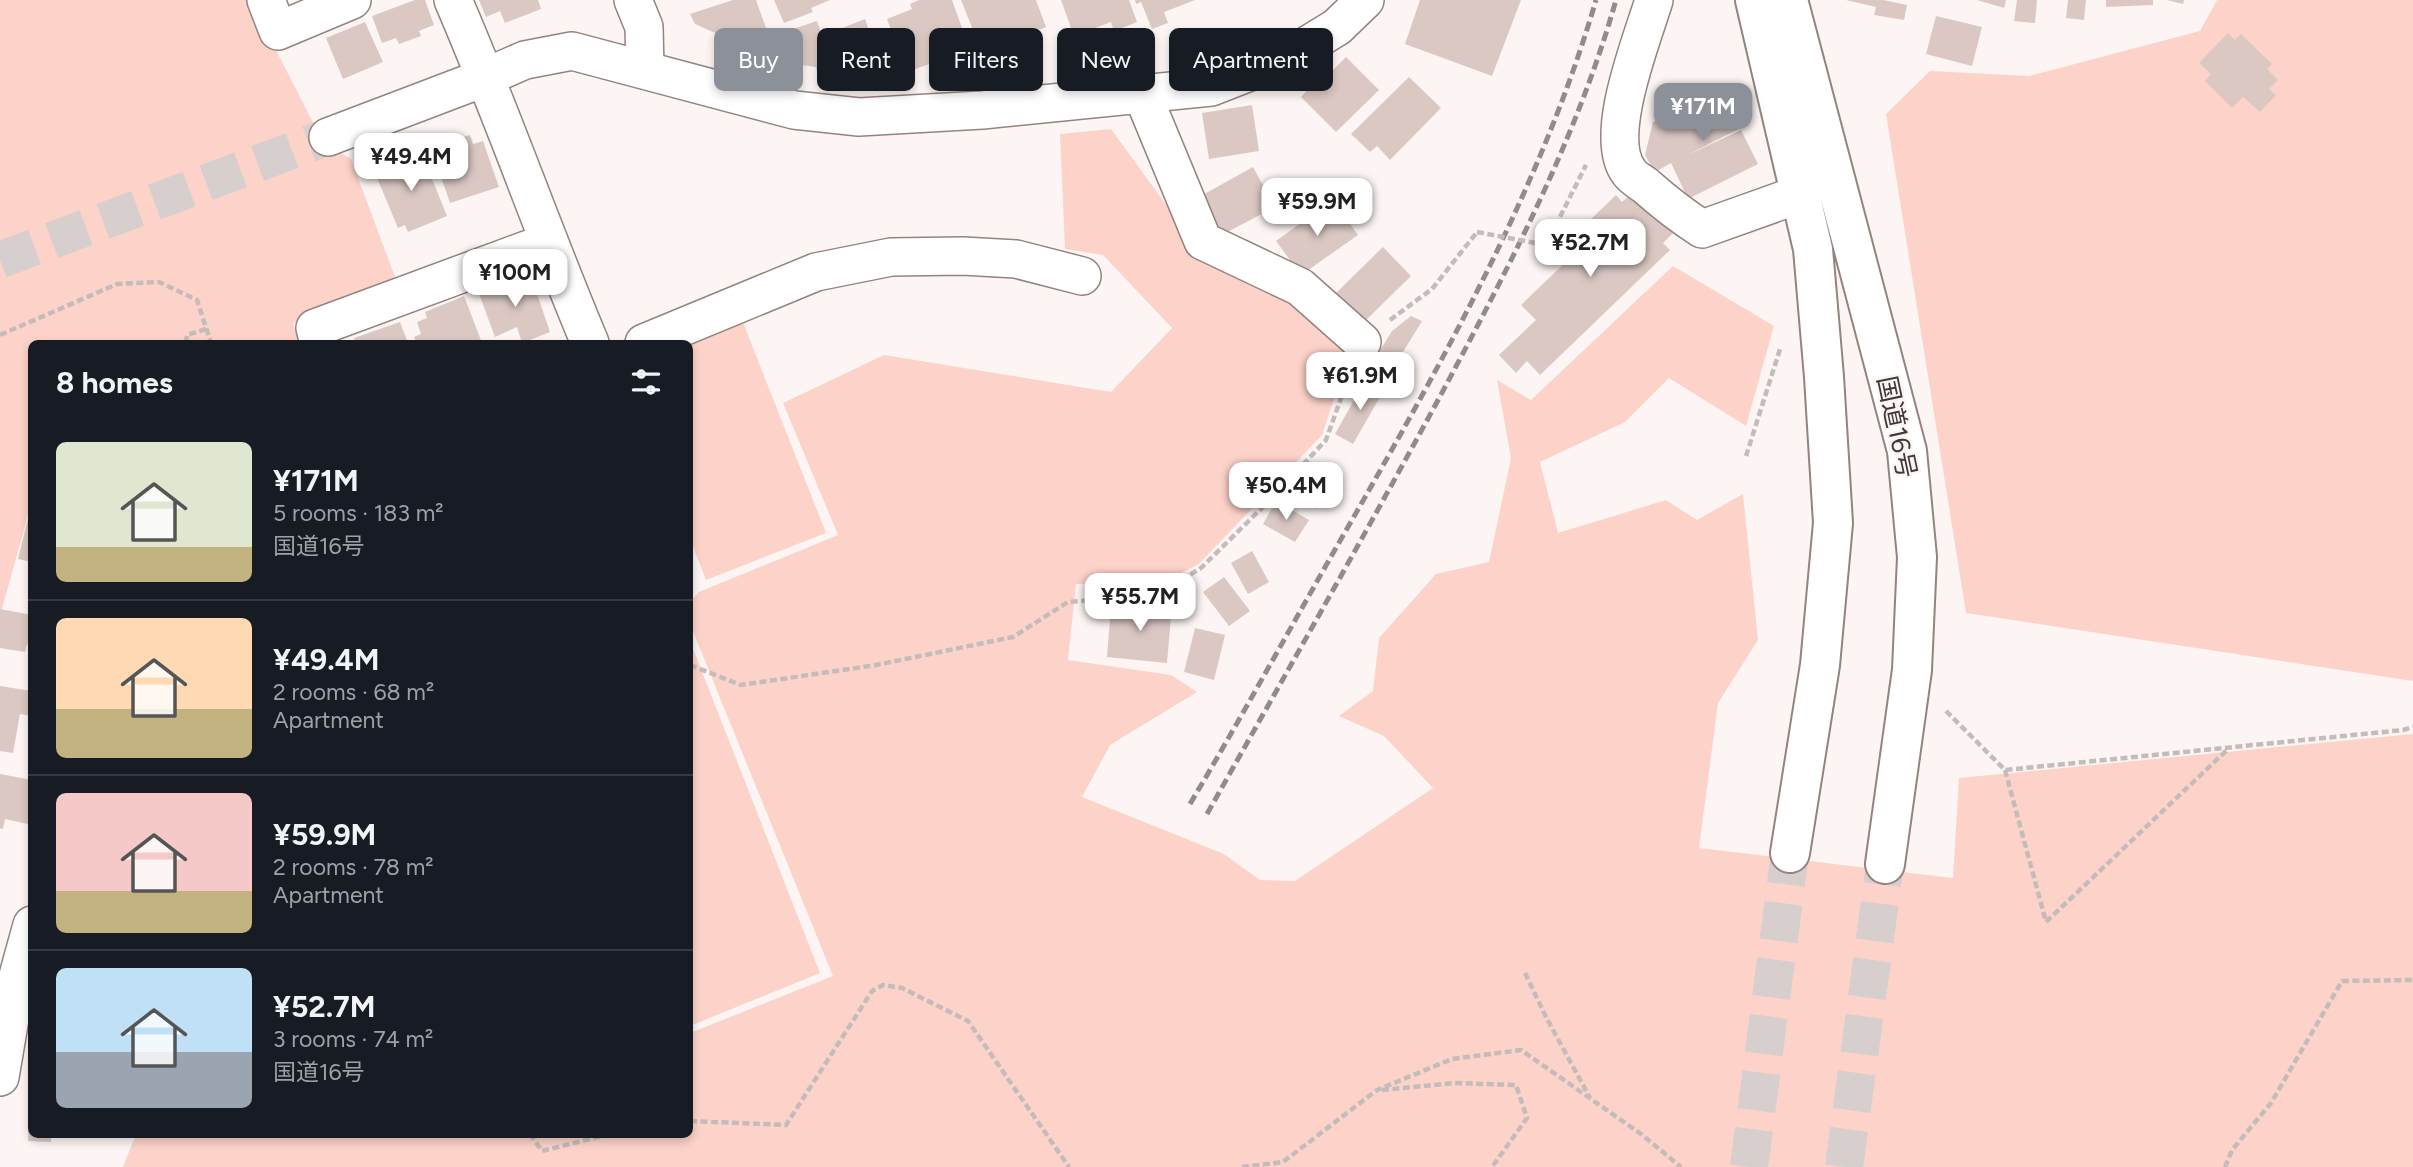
<!DOCTYPE html>
<meta charset="utf-8">
<style>
:root{--surface:#171b24;--page:#20242c;--text:#f1f3f6;--muted:#9ea1a6;--line:#363941;--accent:#8c9099}
body{margin:0;font-family:Figtree,"Noto Sans JP",sans-serif;background:var(--page);color:var(--text);height:100vh;display:flex;flex-direction:column;font-size:26px;white-space:nowrap}
*{box-sizing:border-box;margin:0}
p{font-size:23px;color:var(--muted)}
.icon{flex:none;width:38px;height:38px;fill:none;stroke:currentColor;stroke-width:2;stroke-linecap:round;stroke-linejoin:round}
.map{position:relative;flex:1;overflow:hidden}
.drawer{position:absolute;left:28px;top:340px;width:665px;height:798px;display:flex;flex-direction:column;background:var(--surface);border-radius:10px;box-shadow:0 4px 10px #0003}
.drawer>*{flex:none}
.guide{position:absolute;left:714px;top:28px;width:665px;height:63px;display:flex;gap:14px}
.price{position:absolute;translate:-50% -60px;padding:0 16px;border-radius:14px;background:#fff;color:#222;font-size:23px;line-height:46px;filter:drop-shadow(0 2px 4px #0008)}
.price::after{content:'';position:absolute;left:50%;top:42px;width:21px;height:16px;margin-left:-10px;background:inherit;clip-path:polygon(0 0,100% 0,50% 100%)}
.price.on{background:var(--accent);color:#fff}
ul{padding:0;list-style:none}
li{display:flex;align-items:center;gap:21px;height:175px;padding:0 28px}
li+li{border-top:2px solid var(--line)}
li span{display:grid;place-items:center;flex:none;width:196px;height:140px;border-radius:10px;color:#555}
li>.icon{margin-inline-start:auto}
span .icon{width:84px;height:84px;fill:#fffc;stroke-width:1}
li b{font-size:30px}
h2{display:flex;justify-content:space-between;align-items:center;height:84px;padding:0 28px;font-size:30px}
.chip{padding:0 24px;border-radius:10px;background:var(--surface);box-shadow:0 4px 10px #0003;font-size:24px;line-height:63px}
.chip.on{background:var(--accent);color:#fff}
.map>svg:first-child{display:block}
.green{fill:#fdd3c9}
.building{fill:#dbc8c3}
.lines{fill:none;stroke-linecap:round;stroke-linejoin:round}
.minor-tunnel{stroke:#d6cfcd;stroke-width:37;stroke-dasharray:37 18;stroke-linecap:butt}
.highway-tunnel{stroke:#d6cfcd;stroke-width:38;stroke-dasharray:38 19;stroke-linecap:butt}
.minor-casing{stroke:#94837f;stroke-width:40}
.highway-casing{stroke:#94837f;stroke-width:42}
.path{stroke:#c3bcba;stroke-width:4.5;stroke-dasharray:7 3.5;stroke-linecap:butt}
.minor{stroke:#fff;stroke-width:37}
.highway{stroke:#fff;stroke-width:38}
.rail{stroke:#928b89;stroke-width:5;stroke-dasharray:10 5;stroke-linecap:butt}
.path-bridge{stroke:#c3bcba;stroke-width:4.5;stroke-dasharray:7 3.5;stroke-linecap:butt}
.labels{text-anchor:middle;stroke-width:5;stroke-linejoin:round;paint-order:stroke}
.street-label{font-size:26px;fill:#403937;stroke:#fcf5f3}
</style>
<div class="map">
<svg width="2413" height="1167" viewBox="0 0 2413 1167">
<rect width="100%" height="100%" fill="#fcf5f3"/>
<path class="green" d="M0,0H253L278,54L323,142L351,159L395,277L293,323L299,343H32L31,504L0,616Z
M2217,0H2413V681L1966,613L1886,114L1930,71L2029,76L2200,31Z
M1111,129L1202,254L1291,297L1351,348L1322,435L1199,564L1159,584H1076L1068,660L1171,675L1197,692L1110,745L1082,797L1224,854L1260,880L1295,881L1433,788L1384,736L1339,716L1373,691L1379,638L1436,574L1489,562L1511,458L1497,380L1531,400L1673,266L1774,326L1746,426L1669,378L1625,422L1540,462L1558,533L1666,500L1697,520L1743,494L1758,640L1718,703L1699,848L1953,878L1959,778L2413,734V1167H123L136,1134H690V1033L833,976L690,624V602L699,592L838,535L783,403L884,355L1111,392L1172,328L1103,255L1065,249L1060,134Z
M742,320L826,533L706,580L690,539V343Z
M690,641L820,973L690,1026Z"/>
<path class="building" d="M415,0H425L434,25L419,31L421,36L399,44L396,38L382,43L372,16Z
M479,0H538L541,9L505,23L500,11L486,17Z
M733,0H756L769,36L739,45L735,33L722,36L695,24L690,14Z
M774,0H830L811,8L813,12L784,23Z
M919,0H952L967,42L930,55L932,63L907,72L887,19L912,9L910,4Z
M961,0H1036L1046,27L982,52Z
M1061,0H1129L1137,22L1114,31L1111,22L1074,36Z
M1135,0H1195L1164,12L1168,23L1152,29L1141,2L1136,4Z
M1420,0H1521L1492,76L1405,44Z
M1846,0H1883L1907,5L1904,20L1874,15L1876,7Z
M1977,0H2006L2004,8Z
M2017,0H2037L2035,23L2014,21Z
M2068,0H2086L2084,20L2066,18Z
M2106,0H2153V5L2106,7Z
M2167,0H2184L2183,4Z
M1936,16L1982,27L1972,66L1926,54Z
M865,19L878,56L818,77L816,67L794,64L781,33L817,21L822,36Z
M365,22L383,62L343,79L326,38Z
M2228,33L2235,40L2241,34L2272,64L2267,69L2278,80L2269,89L2276,95L2260,112L2243,97L2232,108L2205,81L2211,74L2199,63Z
M1346,57L1379,90L1336,132L1301,97L1324,73L1327,76Z
M1409,77L1441,108L1390,160L1377,146L1370,152L1351,134Z
M1736,87L1750,123L1686,156L1741,130L1758,164L1688,199L1671,163L1655,172L1645,155L1653,122Z
M1252,105L1259,151L1209,159L1202,113Z
M470,135L473,144L483,141L499,187L450,203L431,148Z
M420,149L447,216L408,232L405,225L398,228L375,173L411,159L409,154Z
M1253,167L1275,207L1220,236L1199,197Z
M1635,190L1675,231L1663,243L1670,250L1540,375L1527,361L1516,373L1499,355L1536,320L1521,305L1571,257L1562,247L1616,195L1622,202Z
M1333,200L1358,235L1301,275L1276,241Z
M1383,247L1411,276L1364,322L1336,293Z
M517,276L533,282L550,332L522,343L517,327L495,337L478,291Z
M464,296L482,343H417L414,337L421,334L417,322L427,318L425,312Z
M1411,316L1422,321L1389,375L1371,365L1392,331Z
M400,322L408,343H356L354,338Z
M1366,379L1384,390L1353,444L1335,434Z
M1295,485L1321,500L1316,509L1290,495Z
M1276,501L1309,520L1295,542L1263,524Z
M28,519L32,520V562L18,559Z
M1252,551L1269,582L1248,594L1231,563Z
M1224,577L1250,611L1229,626L1203,592Z
M1144,602L1172,605L1167,663L1107,657L1111,606L1143,608Z
M0,609L32,615V645L27,644L25,652L0,648Z
M1195,628L1225,635L1214,680L1184,672Z
M0,686L32,691V716L20,714L13,753L0,751Z
M0,774L32,780V825L5,819L3,829L0,828Z
M29,1087H32V1134H51V1142L28,1141Z"/>
<g class="lines">
<path class="minor-tunnel" d="M0,260L328,137"/>
<path class="highway-tunnel" d="M1749,1167L1790,853
M1844,1167L1885,864"/>
<g class="minor-casing">
<path id="minor" d="M266,0L278,31L352,0
M453,0C502,113 542,229 590,343
M633,0L644,27L645,69
M1654,0C1642,40 1602,137 1629,172C1633,178 1641,182 1646,186C1664,202 1682,216 1702,229L1800,194
M1143,96L1203,241L1300,287L1362,342
M328,137L486,77L525,60L572,51L794,110L859,117L982,110L1211,87L1288,57L1337,27L1365,0
M319,343L315,328L548,242
M644,343L816,272L891,257L963,256L1016,259L1082,276
M0,1077L16,983L32,925"/>
</g>
<g class="highway-casing">
<path id="highway" d="M1755,0L1813,249L1824,377L1833,523L1820,665L1790,853
M1788,0L1907,451L1917,557L1912,670L1885,864"/>
</g>
<path class="path" d="M1546,245L1586,165
M1390,320L1432,289L1477,232
M0,335L117,284L159,282L197,300L211,343
M186,343L187,335L206,329
M1746,456L1781,346
M690,665L741,685L876,665L1013,637L1068,602L1155,596L1201,568L1275,495L1326,440L1349,376
M1946,711L2005,770L2403,730L2413,727
M2005,770L2046,922L2228,749
M1525,973L1546,1017L1590,1098
M1382,1090L1455,1083L1516,1085L1527,1118L1492,1167
M690,1121L786,1125L872,991L883,985L902,988L968,1021L1069,1167
M530,1134L542,1151L610,1134
M1242,1167L1283,1162L1377,1090L1452,1059L1521,1050L1641,1134L1681,1167
M2225,1167L2232,1150L2271,1103L2342,981L2413,980"/>
<use href="#minor" class="minor"/>
<use href="#highway" class="highway"/>
<path class="rail" d="M1190,804C1247,708 1300,610 1356,513C1449,350 1543,181 1596,0
M1207,814C1284,677 1362,540 1437,402C1506,273 1576,141 1616,0"/>
<path class="path-bridge" d="M1477,232L1546,245"/>
</g>
<g class="labels">
<g class="street-label">
<text transform="translate(1897 427) rotate(78)" y="9">国道16号</text>
</g>
</g>
</svg>
<b class="price on" style="left:1703px;top:143px">¥171M</b>
<b class="price" style="left:411px;top:193px">¥49.4M</b>
<b class="price" style="left:1317px;top:238px">¥59.9M</b>
<b class="price" style="left:1590px;top:279px">¥52.7M</b>
<b class="price" style="left:515px;top:309px">¥100M</b>
<b class="price" style="left:1360px;top:412px">¥61.9M</b>
<b class="price" style="left:1286px;top:522px">¥50.4M</b>
<b class="price" style="left:1140px;top:633px">¥55.7M</b>
<div class="guide">
<a class="chip on">Buy</a>
<a class="chip">Rent</a>
<a class="chip">Filters</a>
<a class="chip">New</a>
<a class="chip">Apartment</a>
</div>
<section class="drawer">
<h2>8 homes<svg class="icon" aria-label="filters" viewBox="0 0 24 24"><path d="M4 7h16M4 17h16"/><circle cx="9" cy="7" r="2"/><circle cx="15" cy="17" r="2"/></svg></h2>
<ul>
<li><span style="background:linear-gradient(#dfe7d0 75%,#c2b280 0)"><svg class="icon" aria-label="home" viewBox="0 0 24 24"><path d="M3 11l9-7 9 7M6 9v11h12V9"/></svg></span><div><b>¥171M</b><p>5 rooms · 183 m²</p><p>国道16号</p></div></li>
<li><span style="background:linear-gradient(#ffd9b3 65%,#c2b280 0)"><svg class="icon" aria-label="home" viewBox="0 0 24 24"><path d="M3 11l9-7 9 7M6 9v11h12V9"/></svg></span><div><b>¥49.4M</b><p>2 rooms · 68 m²</p><p>Apartment</p></div></li>
<li><span style="background:linear-gradient(#f6c9c9 70%,#c2b280 0)"><svg class="icon" aria-label="home" viewBox="0 0 24 24"><path d="M3 11l9-7 9 7M6 9v11h12V9"/></svg></span><div><b>¥59.9M</b><p>2 rooms · 78 m²</p><p>Apartment</p></div></li>
<li><span style="background:linear-gradient(#bfe0f5 60%,#9aa5b1 0)"><svg class="icon" aria-label="home" viewBox="0 0 24 24"><path d="M3 11l9-7 9 7M6 9v11h12V9"/></svg></span><div><b>¥52.7M</b><p>3 rooms · 74 m²</p><p>国道16号</p></div></li>
</ul>
</section>
</div>
